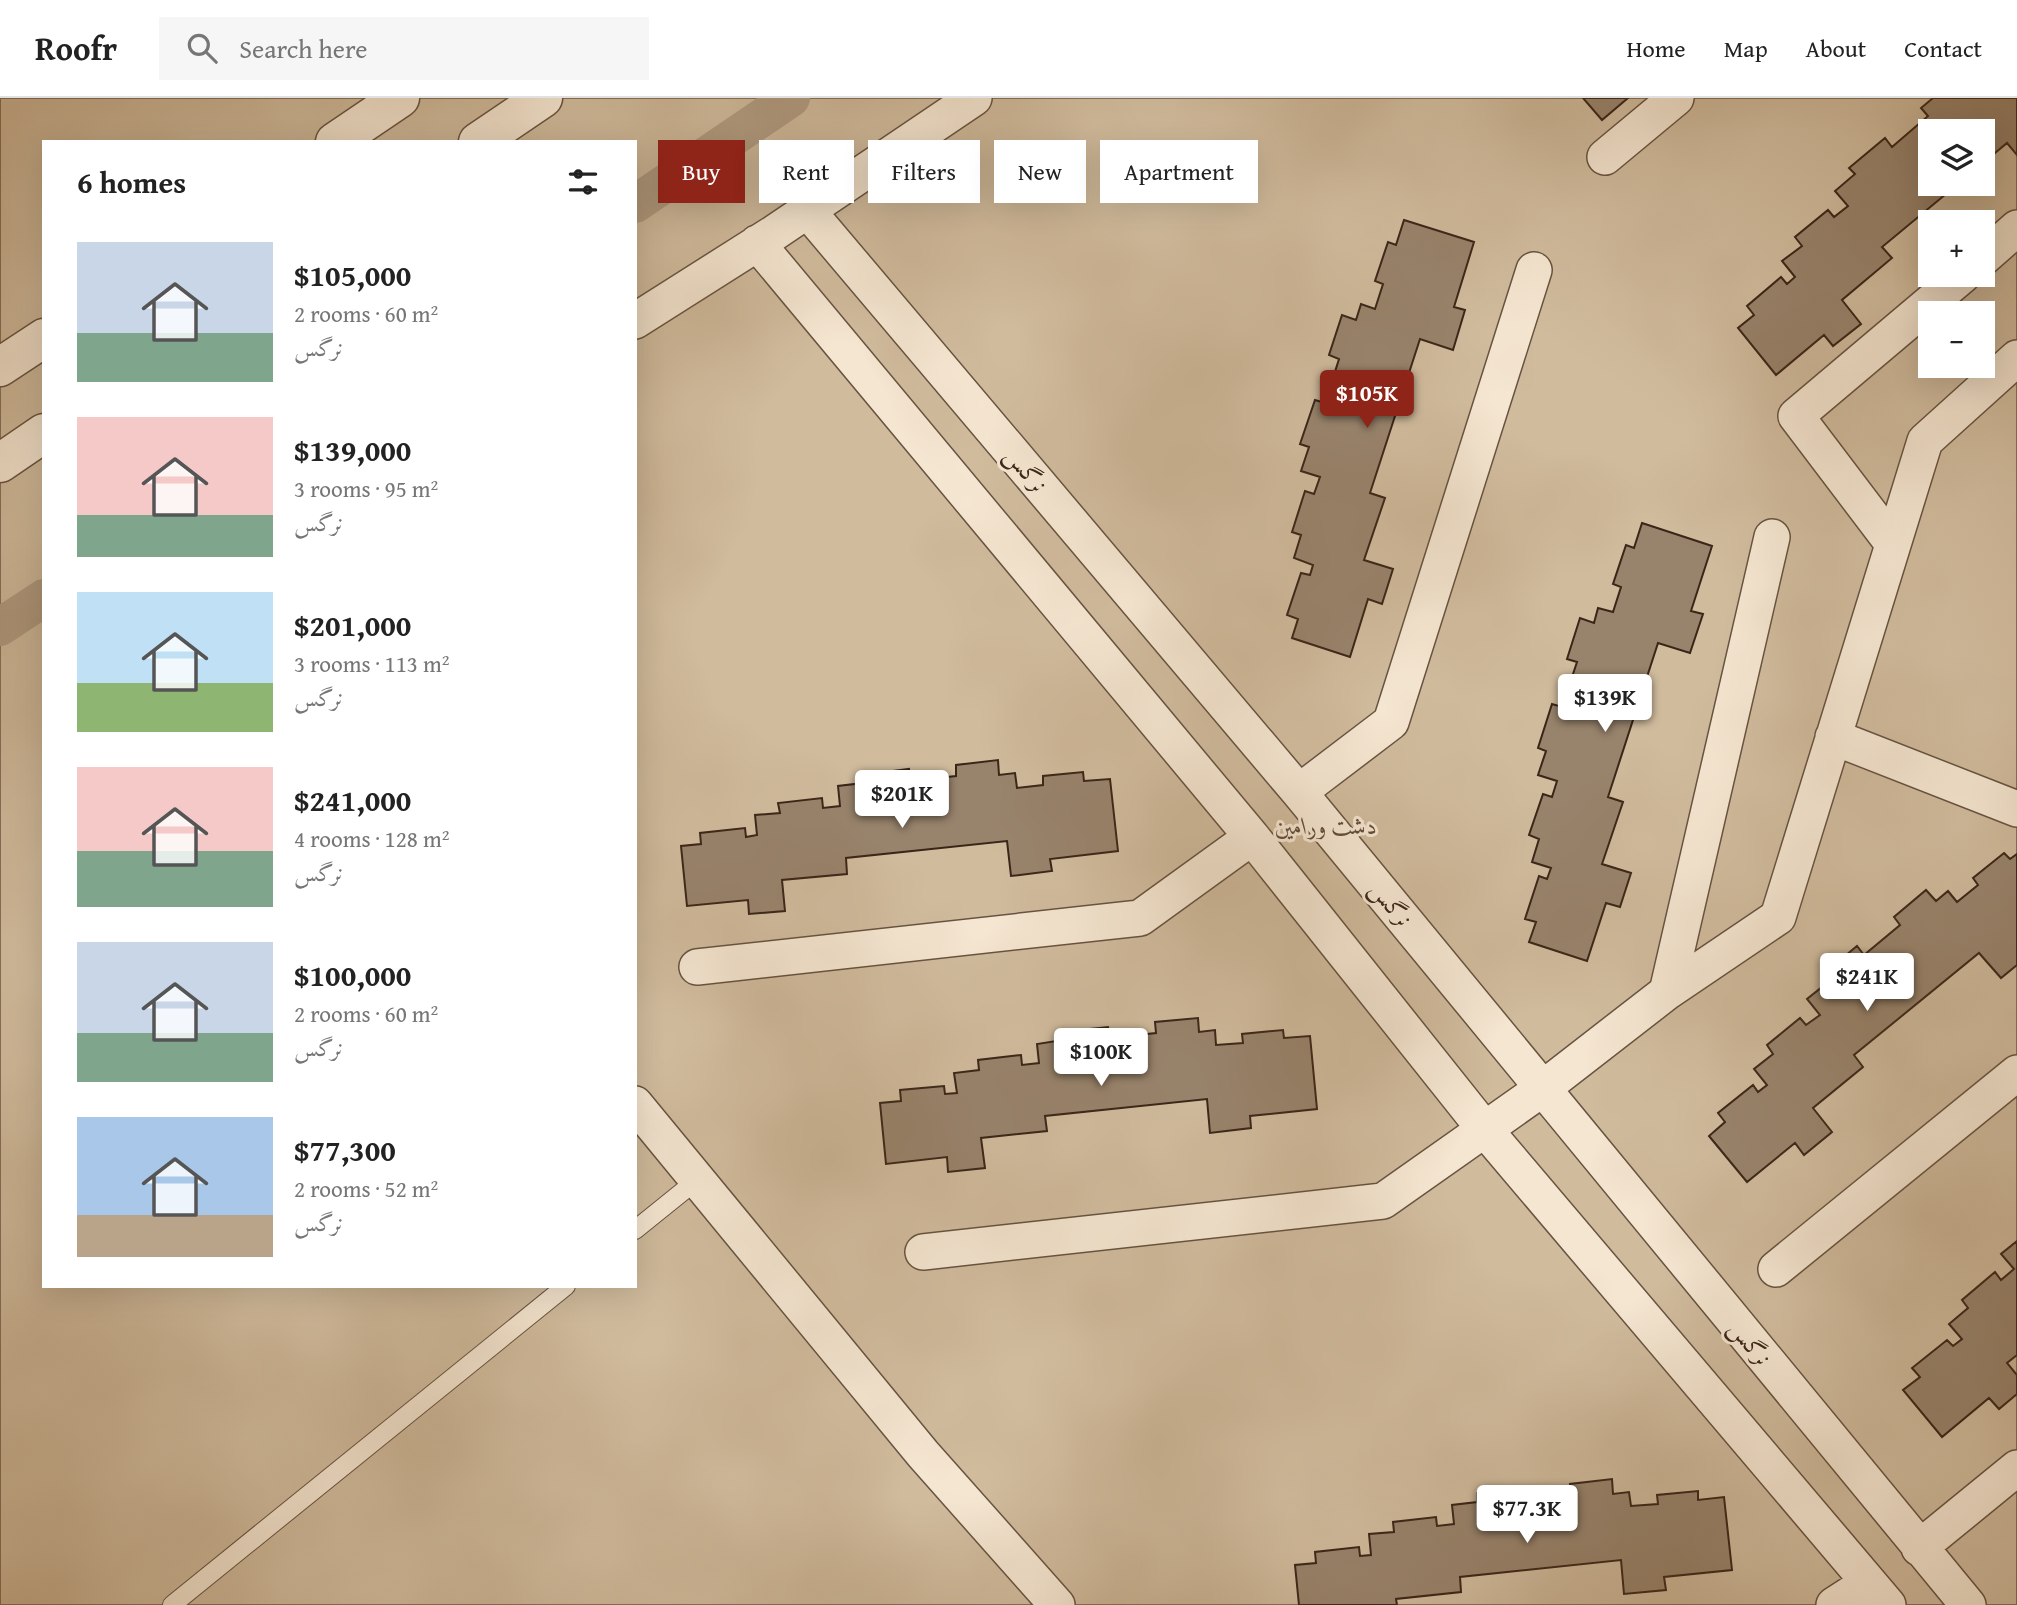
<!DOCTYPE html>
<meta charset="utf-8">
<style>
:root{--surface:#fff;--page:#f6f6f6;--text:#222;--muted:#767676;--line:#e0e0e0;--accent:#8f2418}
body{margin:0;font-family:"Gentium Book Plus",Amiri,serif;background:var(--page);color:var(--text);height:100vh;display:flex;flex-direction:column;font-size:26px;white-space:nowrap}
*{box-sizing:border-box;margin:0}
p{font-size:23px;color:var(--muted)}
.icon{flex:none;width:38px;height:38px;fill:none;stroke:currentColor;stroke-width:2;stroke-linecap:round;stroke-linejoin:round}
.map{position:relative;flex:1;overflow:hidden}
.side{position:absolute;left:42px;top:42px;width:595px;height:1148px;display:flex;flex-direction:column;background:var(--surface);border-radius:0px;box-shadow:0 7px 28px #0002}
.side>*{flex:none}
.banner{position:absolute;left:658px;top:42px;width:665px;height:63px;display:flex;gap:14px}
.buttons{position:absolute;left:1918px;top:21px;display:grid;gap:14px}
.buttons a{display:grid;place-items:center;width:77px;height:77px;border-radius:0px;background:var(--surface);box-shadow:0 7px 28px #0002;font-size:35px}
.price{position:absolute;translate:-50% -60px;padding:0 16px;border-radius:7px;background:#fff;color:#222;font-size:23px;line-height:46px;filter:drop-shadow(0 2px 4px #0008)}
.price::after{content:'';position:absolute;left:50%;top:42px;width:21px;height:16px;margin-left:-10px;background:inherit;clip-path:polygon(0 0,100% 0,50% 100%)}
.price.current{background:var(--accent);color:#fff}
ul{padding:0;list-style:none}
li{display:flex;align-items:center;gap:21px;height:175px;padding:0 35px}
li span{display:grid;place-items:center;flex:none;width:196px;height:140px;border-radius:0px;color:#555}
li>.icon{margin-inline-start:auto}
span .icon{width:84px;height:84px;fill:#fffc;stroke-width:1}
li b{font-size:30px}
h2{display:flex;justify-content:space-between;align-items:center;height:84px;padding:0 35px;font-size:30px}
.tag{padding:0 24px;border-radius:0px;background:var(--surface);box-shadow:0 7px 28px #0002;font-size:24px;line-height:63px}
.tag.current{background:var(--accent);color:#fff}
header{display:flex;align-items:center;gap:42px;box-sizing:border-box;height:98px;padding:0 35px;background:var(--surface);border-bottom:2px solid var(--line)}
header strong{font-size:33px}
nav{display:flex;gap:38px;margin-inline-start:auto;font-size:24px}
.search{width:490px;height:63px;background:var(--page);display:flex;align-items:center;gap:18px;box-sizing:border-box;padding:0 24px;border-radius:0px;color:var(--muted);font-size:26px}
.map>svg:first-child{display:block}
.green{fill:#d0bb9d;stroke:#85705b;stroke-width:2;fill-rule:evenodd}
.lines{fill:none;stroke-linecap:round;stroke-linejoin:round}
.canal{stroke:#b19c82;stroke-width:38}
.building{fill:#98836c;stroke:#3a2619;stroke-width:2}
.service-casing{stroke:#675341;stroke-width:20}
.minor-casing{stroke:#675341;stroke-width:38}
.tertiary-casing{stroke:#675341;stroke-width:41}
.service{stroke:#f5e6d1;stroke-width:18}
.minor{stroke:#f5e6d1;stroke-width:35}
.tertiary{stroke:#f5e6d1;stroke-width:38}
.labels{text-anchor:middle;stroke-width:6;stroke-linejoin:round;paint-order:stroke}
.street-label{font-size:24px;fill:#3a2619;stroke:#f5e6d1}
.park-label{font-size:24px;font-style:italic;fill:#604b3a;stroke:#f5e6d1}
</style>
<header>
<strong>Roofr</strong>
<div class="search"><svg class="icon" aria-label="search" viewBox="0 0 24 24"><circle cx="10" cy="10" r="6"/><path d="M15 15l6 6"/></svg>Search here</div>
<nav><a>Home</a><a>Map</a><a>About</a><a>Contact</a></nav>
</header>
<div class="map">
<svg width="2017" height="1507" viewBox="0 0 2017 1507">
<rect width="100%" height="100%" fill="#efd9b8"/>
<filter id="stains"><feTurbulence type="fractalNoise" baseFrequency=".00286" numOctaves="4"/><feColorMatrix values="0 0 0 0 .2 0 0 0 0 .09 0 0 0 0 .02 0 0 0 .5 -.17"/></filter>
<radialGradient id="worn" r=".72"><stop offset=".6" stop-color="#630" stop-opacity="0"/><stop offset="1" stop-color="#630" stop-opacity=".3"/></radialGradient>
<path class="green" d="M0,0H2017V1507H0ZM1930,33H1983V86H1930ZM44,44H635V1188H44ZM1930,124H1983V177H1930ZM1930,215H1983V268H1930Z"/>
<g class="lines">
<path class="canal" d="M635,106L791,0
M0,529L44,500"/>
</g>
<path class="building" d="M1583,0H1628L1602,22Z
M1933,0H2017V57L2007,45L1983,65V33H1930V86H1958L1882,149L1892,160L1842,202L1861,226L1833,248L1824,237L1776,277L1738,230L1754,217L1747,208L1781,179L1787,186L1795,179L1782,163L1802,148L1795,139L1828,112L1834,119L1848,108L1835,93L1855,76L1849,70L1885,40L1892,49L1928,18L1921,10Z
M1404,122L1474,144L1454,209L1465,212L1453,252L1420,241L1370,395L1385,400L1364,462L1393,471L1382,506L1368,501L1350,559L1292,540L1298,521L1287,517L1301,475L1310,477L1313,467L1294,460L1301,437L1292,434L1305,393L1314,396L1320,379L1301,373L1309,349L1300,346L1315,302L1325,305L1339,261L1329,257L1342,217L1356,222L1361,206L1375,211L1383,186L1375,183L1388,144L1396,147Z
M1642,425L1712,448L1691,513L1703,516L1690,555L1658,545L1608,699L1623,704L1602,766L1631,775L1620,809L1606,805L1587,863L1529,844L1536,824L1525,821L1539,778L1547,781L1551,770L1532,764L1539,741L1529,737L1543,696L1552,699L1557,683L1538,677L1546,653L1538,650L1552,606L1562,609L1577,564L1567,561L1580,520L1594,525L1598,510L1613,514L1621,489L1613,486L1626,447L1634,450Z
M998,662L999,677L1015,675L1017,690L1043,687V678L1083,674L1084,683L1110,681L1118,753L1050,761L1052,773L1011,778L1007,743L846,760L847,776L782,782L785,813L749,816L748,802L687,808L681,748L701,746L700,735L745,730L746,739L757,737L755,717L780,715L778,705L822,700L823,710L840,708L838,688L863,685V677L909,671L910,683L956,678V667Z
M2004,755L2010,761L2017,756V867L2001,880L1979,855L1854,957L1863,969L1813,1010L1832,1034L1804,1057L1795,1045L1747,1084L1709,1038L1725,1024L1718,1015L1753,987L1758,994L1767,987L1754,971L1773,956L1767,947L1800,920L1806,927L1820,917L1807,901L1827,885L1821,878L1857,848L1864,857L1900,827L1894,819L1926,792L1936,803L1948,793L1957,804L1978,787L1973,780Z
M1198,920L1199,934L1215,932L1216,947L1243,945L1242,936L1283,932L1284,940L1310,938L1317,1011L1250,1018L1251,1030L1210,1035L1207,1001L1045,1018L1047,1033L981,1040L985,1070L948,1074L947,1059L886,1066L880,1005L901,1003L900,992L944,988L945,996L957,995L954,975L979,972L978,962L1021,957L1022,967L1039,965L1037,946L1063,942L1062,934L1108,929L1110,940L1156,935L1155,924Z
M2017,1143V1257L2007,1265L2017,1277V1296L1999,1311L1989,1300L1942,1339L1903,1292L1920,1279L1912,1270L1947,1242L1953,1248L1962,1241L1949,1226L1968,1210L1962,1202L1995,1174L2001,1182L2014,1171L2001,1156Z
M1612,1381L1613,1396L1629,1394L1631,1408L1658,1406L1657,1397L1698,1393V1402L1724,1399L1732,1472L1664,1479L1666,1492L1624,1496L1621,1462L1460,1479L1461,1494L1396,1501L1397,1507H1299L1295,1467L1316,1465L1315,1454L1359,1449L1360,1458L1371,1457L1369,1436L1394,1434L1393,1424L1436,1419L1437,1428L1454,1426L1452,1407L1477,1404V1395L1523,1390L1524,1402L1571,1397L1570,1386Z"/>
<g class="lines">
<g class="service-casing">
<path id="service" d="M635,1132L697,1082
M172,1507L566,1188"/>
</g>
<g class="minor-casing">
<path id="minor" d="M1605,59L1676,0
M807,112L1299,694L1968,1507
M757,145L1252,739L1486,1033L1888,1507
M1983,160L2017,130
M635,223L774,135L974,0
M1893,446L1796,318L1963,177
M1833,639L2017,711
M1299,694L1391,624L1534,172
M697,869L1140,820L1252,739
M1667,894L1772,439
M635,1006L923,1356L1057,1507
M923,1154L1383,1103L1542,991L1667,894L1778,819L1925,343L2017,260
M1776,1171L2017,975
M1919,1450L2017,1370
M1834,1507L1868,1485"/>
</g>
<g class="tertiary-casing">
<path id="tertiary" d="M335,44L400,0
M478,44L543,0
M0,269L44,240
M0,365L44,335"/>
</g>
<use href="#service" class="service"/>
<use href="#minor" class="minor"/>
<use href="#tertiary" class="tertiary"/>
</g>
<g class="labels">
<g class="street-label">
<text transform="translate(1026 372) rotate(50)" y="8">نرگس</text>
<text transform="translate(1391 806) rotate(51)" y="8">نرگس</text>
<text transform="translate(1750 1245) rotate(51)" y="8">نرگس</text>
</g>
<g class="park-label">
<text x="1326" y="736">دشت ورامین</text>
</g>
</g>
<rect width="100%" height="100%" filter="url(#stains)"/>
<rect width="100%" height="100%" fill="url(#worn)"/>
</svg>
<div class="buttons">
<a><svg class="icon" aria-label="layers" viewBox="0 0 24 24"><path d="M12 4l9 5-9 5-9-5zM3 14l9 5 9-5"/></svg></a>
<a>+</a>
<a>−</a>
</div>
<b class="price current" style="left:1367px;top:332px">$105K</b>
<b class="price" style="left:1605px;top:636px">$139K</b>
<b class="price" style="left:902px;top:732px">$201K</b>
<b class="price" style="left:1867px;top:915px">$241K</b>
<b class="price" style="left:1101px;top:990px">$100K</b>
<b class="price" style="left:1527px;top:1447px">$77.3K</b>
<div class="banner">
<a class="tag current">Buy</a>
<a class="tag">Rent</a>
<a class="tag">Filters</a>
<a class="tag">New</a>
<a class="tag">Apartment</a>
</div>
<section class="side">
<h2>6 homes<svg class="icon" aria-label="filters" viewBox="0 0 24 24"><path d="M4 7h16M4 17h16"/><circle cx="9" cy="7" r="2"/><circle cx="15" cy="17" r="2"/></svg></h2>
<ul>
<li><span style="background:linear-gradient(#c9d6e8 65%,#7fa58c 0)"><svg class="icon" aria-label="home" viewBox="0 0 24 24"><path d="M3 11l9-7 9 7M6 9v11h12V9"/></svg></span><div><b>$105,000</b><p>2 rooms · 60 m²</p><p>نرگس</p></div></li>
<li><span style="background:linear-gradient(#f6c9c9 70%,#7fa58c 0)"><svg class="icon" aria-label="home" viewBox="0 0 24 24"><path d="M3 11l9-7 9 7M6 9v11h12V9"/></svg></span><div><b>$139,000</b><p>3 rooms · 95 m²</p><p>نرگس</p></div></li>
<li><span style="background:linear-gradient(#bfe0f5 65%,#8fb573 0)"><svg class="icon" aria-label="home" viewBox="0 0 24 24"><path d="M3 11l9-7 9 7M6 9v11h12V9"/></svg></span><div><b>$201,000</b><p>3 rooms · 113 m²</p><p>نرگس</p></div></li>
<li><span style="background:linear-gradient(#f6c9c9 60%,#7fa58c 0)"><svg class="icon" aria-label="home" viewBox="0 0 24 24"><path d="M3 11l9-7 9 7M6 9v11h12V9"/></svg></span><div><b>$241,000</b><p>4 rooms · 128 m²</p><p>نرگس</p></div></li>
<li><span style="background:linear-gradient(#c9d6e8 65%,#7fa58c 0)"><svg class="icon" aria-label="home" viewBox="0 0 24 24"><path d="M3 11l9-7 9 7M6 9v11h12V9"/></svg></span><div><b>$100,000</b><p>2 rooms · 60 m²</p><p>نرگس</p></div></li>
<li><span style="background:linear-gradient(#a9c7e8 70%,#b9a48a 0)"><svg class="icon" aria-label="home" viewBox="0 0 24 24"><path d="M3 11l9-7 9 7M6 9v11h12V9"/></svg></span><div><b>$77,300</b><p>2 rooms · 52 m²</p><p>نرگس</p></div></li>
</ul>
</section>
</div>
